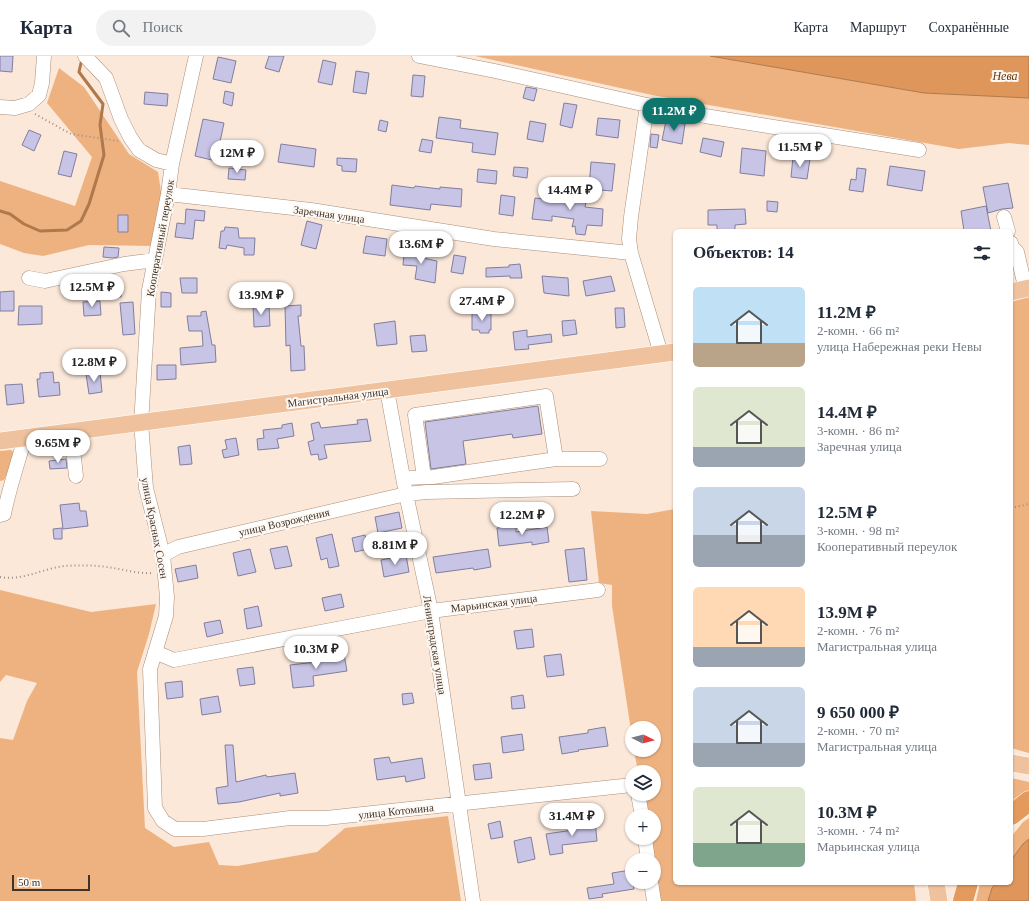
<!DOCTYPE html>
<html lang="ru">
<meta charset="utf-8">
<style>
:root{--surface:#fff;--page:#f2f2f3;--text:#1f2937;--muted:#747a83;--line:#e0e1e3;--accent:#0f766e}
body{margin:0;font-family:Georgia,serif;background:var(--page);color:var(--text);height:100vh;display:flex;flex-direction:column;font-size:15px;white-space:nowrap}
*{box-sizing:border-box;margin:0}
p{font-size:13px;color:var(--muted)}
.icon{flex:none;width:22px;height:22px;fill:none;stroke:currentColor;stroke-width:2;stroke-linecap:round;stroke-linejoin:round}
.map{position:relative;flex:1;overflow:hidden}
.panel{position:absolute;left:673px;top:173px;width:340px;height:656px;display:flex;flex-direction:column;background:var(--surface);border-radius:6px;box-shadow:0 1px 3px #0004}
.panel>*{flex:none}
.needle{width:26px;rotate:96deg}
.controls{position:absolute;left:625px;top:665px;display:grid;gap:8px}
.controls a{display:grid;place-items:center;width:36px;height:36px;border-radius:50%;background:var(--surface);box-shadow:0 1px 3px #0004;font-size:20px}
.scale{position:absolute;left:12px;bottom:10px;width:78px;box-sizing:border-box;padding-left:4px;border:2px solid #40342a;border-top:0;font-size:11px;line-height:14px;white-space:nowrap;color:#40342a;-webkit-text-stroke:3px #fef8f3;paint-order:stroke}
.price{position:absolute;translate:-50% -34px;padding:0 9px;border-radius:14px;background:#fff;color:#222;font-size:13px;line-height:26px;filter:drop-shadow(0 1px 2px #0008)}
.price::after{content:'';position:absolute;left:50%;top:24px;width:12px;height:9px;margin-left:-6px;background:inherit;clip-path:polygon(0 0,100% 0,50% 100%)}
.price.current{background:var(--accent);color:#fff}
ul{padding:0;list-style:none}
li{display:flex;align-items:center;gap:12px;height:100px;padding:0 20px}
li span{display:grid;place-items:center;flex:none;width:112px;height:80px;border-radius:6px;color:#555}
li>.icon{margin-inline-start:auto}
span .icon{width:48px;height:48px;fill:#fffc;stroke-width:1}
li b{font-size:17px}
h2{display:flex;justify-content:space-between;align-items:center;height:48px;padding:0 20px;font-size:17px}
header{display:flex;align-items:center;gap:24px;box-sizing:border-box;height:56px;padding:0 20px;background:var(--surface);border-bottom:1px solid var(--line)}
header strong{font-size:19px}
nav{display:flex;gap:22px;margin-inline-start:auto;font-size:14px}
.search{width:280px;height:36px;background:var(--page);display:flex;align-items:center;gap:10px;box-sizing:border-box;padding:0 14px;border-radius:22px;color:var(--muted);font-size:15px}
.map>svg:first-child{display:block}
.green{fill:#eeb281}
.water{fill:#de965b;stroke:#af794c}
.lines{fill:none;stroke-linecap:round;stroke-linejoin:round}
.stream{stroke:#af794c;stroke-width:3}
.building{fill:#c7c4e6;stroke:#817e9e}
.minor-casing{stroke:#ab8e78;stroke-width:15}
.major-casing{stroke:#fff;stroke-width:18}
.highway-casing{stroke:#fff;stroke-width:21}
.path{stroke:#9d8e81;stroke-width:2;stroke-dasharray:1 3;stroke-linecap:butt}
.minor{stroke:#fff;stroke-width:14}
.major{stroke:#efc29d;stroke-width:17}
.highway{stroke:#e49a5c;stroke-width:20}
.labels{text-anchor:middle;stroke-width:4;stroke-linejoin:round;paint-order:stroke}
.street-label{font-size:11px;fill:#40342a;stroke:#fef8f3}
.water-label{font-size:12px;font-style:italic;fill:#663706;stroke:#fef8f3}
</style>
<header>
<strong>Карта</strong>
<div class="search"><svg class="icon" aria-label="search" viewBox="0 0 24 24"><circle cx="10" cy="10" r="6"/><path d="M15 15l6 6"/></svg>Поиск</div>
<nav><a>Карта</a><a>Маршрут</a><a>Сохранённые</a></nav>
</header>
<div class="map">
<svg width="1029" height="845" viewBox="0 0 1029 845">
<rect width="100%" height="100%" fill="#fbe8d9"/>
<path class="green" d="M475,0H710L924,37L1029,42V89L1009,87L959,93L652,39Z
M59,12L84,31L129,98L158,116L162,142L153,190L89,189L43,200L24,197L0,188V125L75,150L92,101L47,47Z
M1029,241V697L1011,692V246Z
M11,394L15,398L4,424L0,425V395Z
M675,453V827H914L916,845H658L654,822V804L648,782H654V760H644L641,738H654V716H638L634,694H654V672H632V681L612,550V529L599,527L591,455L647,458Z
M0,534L91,556L156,548L149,578L137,616L145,772L174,791L209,786L219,809L237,810L317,796L345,772L448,760L461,845H0V682L13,684L27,645L37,627L6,619L0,626Z
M1011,722L1029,726V738L1011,749Z
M1029,762V783L1023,788L1011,804V781L1023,766Z
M980,827H996L992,832L988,845H976Z"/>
<path class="water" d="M710,0H1029V42L924,37Z
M1029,783V845H988L992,832L996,827H1011V804L1023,788Z"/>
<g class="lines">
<path class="stream" d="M0,155L10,158L24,168L40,175L67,174L81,165L89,148L104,99L100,69L103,48L79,16L81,7"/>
</g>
<path class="building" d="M0,0H13L12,16L0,15Z
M269,0H284L279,16L265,12Z
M218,1L236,5L231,27L213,23Z
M323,4L336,7L332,29L318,26Z
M356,15L369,17L366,38L353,36Z
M413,19L425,20L423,41L411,40Z
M526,31L537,33L534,45L523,42Z
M225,35L234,37L232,50L223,47Z
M145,36L168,38L167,50L144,48Z
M564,47L577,49L572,72L560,69Z
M439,61L461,64L460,72L498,77L495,99L472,96L473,87L436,82Z
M598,62L620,64L618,82L596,79Z
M203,63L224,67L216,105L195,100Z
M380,64L388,66L386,76L378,74Z
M530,65L546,68L543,86L527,83Z
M666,65L685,68L682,88L662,84Z
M29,74L41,79L34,95L22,89Z
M651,78L659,79L657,92L650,91Z
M703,82L724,86L721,101L700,96Z
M422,83L433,85L431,97L419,95Z
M281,88L316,93L314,111L278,106Z
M742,92L766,95L764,120L740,117Z
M64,95L77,98L71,121L58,118Z
M793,101L810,103L807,123L791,121Z
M337,102L357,103L356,116L342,115V110L337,109Z
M591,106L615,108L612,135L589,133Z
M890,110L925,115L922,135L887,129Z
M514,111L528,112L527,122L513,120Z
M229,112L246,114L245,124L228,123Z
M857,112L866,113L863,136L849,134L851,123L856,124Z
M478,113L497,115L496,128L477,126Z
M1008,127L1013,152L1002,153L988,157L983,131Z
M392,129L414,132L415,130L440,133V131L462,133L461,151L431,148L430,154L390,149Z
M570,133L588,136L585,151L603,153L602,170L587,169L585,179L576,178L575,170L572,171L574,163L552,160V165L532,163L535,142L568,146Z
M501,139L515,141L513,160L499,158Z
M767,145L778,146L777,156L767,155Z
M986,150L991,175H964L961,155Z
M186,153L205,155L204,165L195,164L193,183L175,181L177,167L185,168Z
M745,153L746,168L735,169V175H717V169H708V154Z
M118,159H128V176H118Z
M307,165L322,169L316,193L301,189Z
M225,171L238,172L239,182H255L254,199H244V192L227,189L226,193L219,192L221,175H224Z
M366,180L387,183L385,200L363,197Z
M405,189L415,190L414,200L437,205L435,227L415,223L417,210L403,209Z
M104,191L119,192L118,201L113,202L103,201Z
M454,199L466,201L463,218L451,216Z
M520,208L522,222H510V220L486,221V212L509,211V209Z
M542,220L568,222L569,240L544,237Z
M611,220L615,235L586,240L583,225Z
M180,222H197V237H182Z
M102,228L122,229L121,241L102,240Z
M14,235V255H0V236Z
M161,236L171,237V251H161Z
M100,245L101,259L84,260L83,246Z
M133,246L135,278L123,279L120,247Z
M253,249H269L270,270L254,271Z
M301,249V260H298L301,290H304L305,314L291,315L290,289L286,290L285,250Z
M19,250H42V268L18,269Z
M615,252H624L625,271L616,272Z
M206,255L212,289H215L216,306L181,309L180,292L203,290L202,275H189L187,260H201V256Z
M472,256H491V274H489V277H480L479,274H472Z
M575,264L577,278L563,280L562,265Z
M395,265L397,288L377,290L374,268Z
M527,274V281L551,278L552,286L528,289L529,293L515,294L513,276Z
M425,279L427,295L412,296L410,280Z
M100,300H110L111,308H100Z
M157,309H176V323L157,324Z
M53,316L54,327L59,326L60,339L39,341L37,323H40V317Z
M100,316L102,336L89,338L86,318Z
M22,328L24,347L7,349L5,329Z
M538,350L542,378L513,382L512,378L463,385L466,408L431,413L425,366Z
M367,363L371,385L324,389L327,402L319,404L318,398L311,399L308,386L314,384L311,368L319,366L321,372L358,368L357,364Z
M292,367L294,380L277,383L279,392L258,394L257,383L264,382L263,374L282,372V369Z
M236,382L239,399L224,402L222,394L227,393L225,384Z
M190,389L192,408L180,409L178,391Z
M66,403L67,412L50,413L49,405Z
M79,447L80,455H86L88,470L63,473L60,449Z
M399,456L402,472L378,477L375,461Z
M516,469V476L547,471L549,486L532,489V486L499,490L497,472Z
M62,472V483H54L53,473Z
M332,478L339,510L329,512L327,502L321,504L316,482Z
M365,479L368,493L355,496L352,482Z
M287,490L292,510L275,513L270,493Z
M584,492L587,524L569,526L565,494Z
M250,493L256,516L238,520L233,497Z
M488,493L491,511L474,514L473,512L436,517L433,501Z
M406,499L409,516L384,521L381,504Z
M196,509L198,522L178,526L175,513Z
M341,538L344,551L325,555L322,542Z
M258,550L262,570L247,573L244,553Z
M220,564L223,577L207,581L204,567Z
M532,573L534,591L517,593L514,575Z
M344,598L347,615L313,620L314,630L293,632L290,609L325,605V601Z
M561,598L564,619L547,621L544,600Z
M253,611L255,628L240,630L237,613Z
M182,625L183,641L167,643L165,627Z
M412,637L414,647L403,649L402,638Z
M523,639L525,652L512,653L511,641Z
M218,640L221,656L202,659L200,643Z
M605,671L608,690L578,694L579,695L562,698L559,681L588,677V674Z
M522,678L524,694L503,697L501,681Z
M225,689H233L236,726L266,719L267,721L295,717L298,737L280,740V737L239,746L218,748L216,732L228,730Z
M389,701L391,707L422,702L425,722L406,726L405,720L377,724L374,703Z
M490,707L492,722L475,724L473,709Z
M500,765L503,781L491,783L488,768Z
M595,765L597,785L562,789L563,797L550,799L546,778L573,774L572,768Z
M531,781L535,803L518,807L514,785Z
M631,814L634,833L602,838L603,841L589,843L587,832L614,828L612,817Z"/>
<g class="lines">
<g class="minor-casing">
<path id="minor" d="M85,0L106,22L121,63L130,81L139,94L156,104L172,108
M196,0L172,108L168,138L149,234L142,352L141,366L146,432L163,499L167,541L166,560L150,613L155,752L163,765L175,773H203L290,762H326L632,729
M419,0L495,15L647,49L705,60L919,94
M647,49L631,161L629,183L631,197L661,298
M0,51L15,52L29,48L39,39L42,27L44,0
M168,138L311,154L494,183L631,197
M1004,161L1008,175
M1011,187L1012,191L1017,196L1023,222
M29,222L45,225L124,208L155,204
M387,334L406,438L431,555L473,845
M71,375L76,420
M424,421L415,359L546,340L556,403
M403,422L433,421L556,403H600
M0,459L4,458C9,432 18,407 25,381
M163,499L178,491L406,438L427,436L573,433
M155,596L174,604L431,555L598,534
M638,738L642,760
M645,782L648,804
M651,826L654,845"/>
</g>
<g class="major-casing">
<path id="major" d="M1011,236L1029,232
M0,385L675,296
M1011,707L1029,710
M936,827L939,845"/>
</g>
<g class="highway-casing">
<path id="highway" d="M1011,759L1029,745
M963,845L968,827"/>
</g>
<path class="path" d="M35,58L71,78L118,85
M1011,452L1029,448
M0,521C22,525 42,513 64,510C80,509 97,509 113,512C126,514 139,518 153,517"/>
<use href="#minor" class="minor"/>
<use href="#major" class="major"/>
<use href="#highway" class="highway"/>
</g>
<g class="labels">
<g class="street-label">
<text transform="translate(329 158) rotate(8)" y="4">Заречная улица</text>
<text transform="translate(160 182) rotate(-80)" y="4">Кооперативный переулок</text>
<text transform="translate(338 341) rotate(-7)" y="4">Магистральная улица</text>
<text transform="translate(284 466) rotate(-13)" y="4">улица Возрождения</text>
<text transform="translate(155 472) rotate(79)" y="4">улица Красных Сосен</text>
<text transform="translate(494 547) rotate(-7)" y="4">Марьинская улица</text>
<text transform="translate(435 589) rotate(81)" y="4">Ленинградская улица</text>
<text transform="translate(396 755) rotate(-6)" y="4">улица Котомина</text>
</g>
<g class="water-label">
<text x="1005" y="24">Нева</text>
</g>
</g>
</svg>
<div class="controls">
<a><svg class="needle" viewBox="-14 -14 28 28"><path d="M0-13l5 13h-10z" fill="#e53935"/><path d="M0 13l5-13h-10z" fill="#747a83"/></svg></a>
<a><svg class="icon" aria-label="layers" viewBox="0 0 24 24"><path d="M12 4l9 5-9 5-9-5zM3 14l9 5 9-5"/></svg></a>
<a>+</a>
<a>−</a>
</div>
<div class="scale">50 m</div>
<b class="price current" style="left:674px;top:76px">11.2M ₽</b>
<b class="price" style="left:800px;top:112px">11.5M ₽</b>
<b class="price" style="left:237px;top:118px">12M ₽</b>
<b class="price" style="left:570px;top:155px">14.4M ₽</b>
<b class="price" style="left:421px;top:209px">13.6M ₽</b>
<b class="price" style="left:92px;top:252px">12.5M ₽</b>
<b class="price" style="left:261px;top:260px">13.9M ₽</b>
<b class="price" style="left:482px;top:266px">27.4M ₽</b>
<b class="price" style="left:94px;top:327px">12.8M ₽</b>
<b class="price" style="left:58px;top:408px">9.65M ₽</b>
<b class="price" style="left:522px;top:480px">12.2M ₽</b>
<b class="price" style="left:395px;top:510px">8.81M ₽</b>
<b class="price" style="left:316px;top:614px">10.3M ₽</b>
<b class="price" style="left:572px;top:781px">31.4M ₽</b>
<section class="panel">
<h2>Объектов: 14<svg class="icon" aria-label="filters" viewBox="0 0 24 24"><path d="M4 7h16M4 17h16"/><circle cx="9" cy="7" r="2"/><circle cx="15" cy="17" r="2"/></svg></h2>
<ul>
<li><span style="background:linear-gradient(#bfe0f5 70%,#b9a48a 0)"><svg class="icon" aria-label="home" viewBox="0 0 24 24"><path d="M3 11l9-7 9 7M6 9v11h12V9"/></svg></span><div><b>11.2M ₽</b><p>2-комн. · 66 m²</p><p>улица Набережная реки Невы</p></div></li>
<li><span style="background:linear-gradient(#dfe7d0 75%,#9aa5b1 0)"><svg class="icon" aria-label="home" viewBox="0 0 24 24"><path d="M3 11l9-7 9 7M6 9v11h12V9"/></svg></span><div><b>14.4M ₽</b><p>3-комн. · 86 m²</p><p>Заречная улица</p></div></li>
<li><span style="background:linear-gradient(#c9d6e8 60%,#9aa5b1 0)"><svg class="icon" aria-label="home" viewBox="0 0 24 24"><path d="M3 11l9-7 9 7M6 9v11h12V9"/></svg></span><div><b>12.5M ₽</b><p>3-комн. · 98 m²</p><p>Кооперативный переулок</p></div></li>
<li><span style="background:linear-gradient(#ffd9b3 75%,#9aa5b1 0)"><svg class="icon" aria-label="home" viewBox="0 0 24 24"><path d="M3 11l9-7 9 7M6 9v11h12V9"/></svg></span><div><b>13.9M ₽</b><p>2-комн. · 76 m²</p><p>Магистральная улица</p></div></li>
<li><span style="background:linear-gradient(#c9d6e8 70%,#9aa5b1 0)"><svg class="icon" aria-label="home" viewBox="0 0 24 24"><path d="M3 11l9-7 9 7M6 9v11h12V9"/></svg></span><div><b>9 650 000 ₽</b><p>2-комн. · 70 m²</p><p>Магистральная улица</p></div></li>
<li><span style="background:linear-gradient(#dfe7d0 70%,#7fa58c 0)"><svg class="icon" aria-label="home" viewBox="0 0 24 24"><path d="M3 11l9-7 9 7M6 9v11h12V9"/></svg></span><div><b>10.3M ₽</b><p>3-комн. · 74 m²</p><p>Марьинская улица</p></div></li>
</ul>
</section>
</div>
